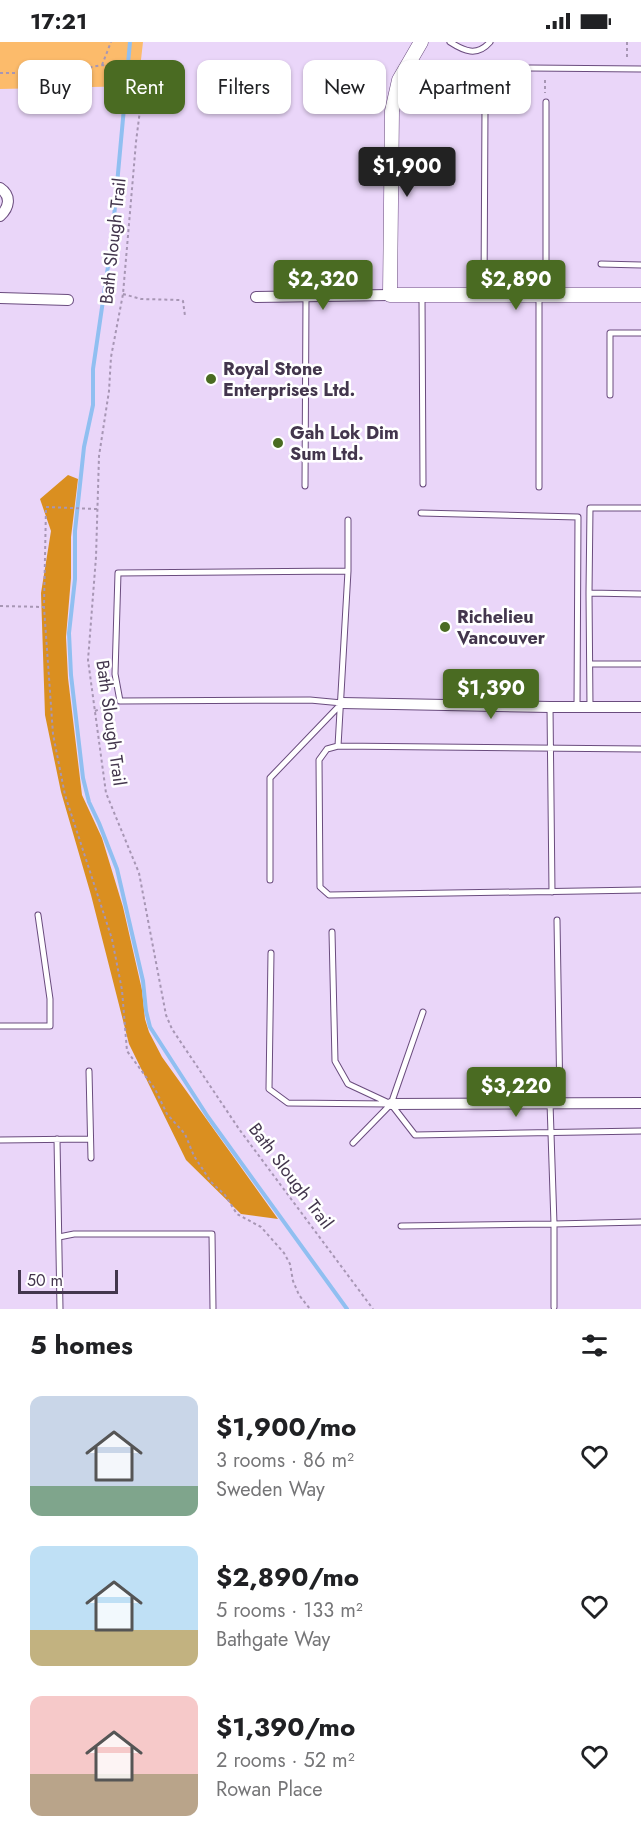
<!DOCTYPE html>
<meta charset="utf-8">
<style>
:root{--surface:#fff;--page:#f6f6f6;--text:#202124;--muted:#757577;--accent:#4a6b22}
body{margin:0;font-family:Jost,sans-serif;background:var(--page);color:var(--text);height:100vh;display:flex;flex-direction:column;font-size:22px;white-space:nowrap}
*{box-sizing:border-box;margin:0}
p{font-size:20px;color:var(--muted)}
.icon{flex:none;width:33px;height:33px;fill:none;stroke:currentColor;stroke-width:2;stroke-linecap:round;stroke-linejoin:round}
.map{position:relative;height:1267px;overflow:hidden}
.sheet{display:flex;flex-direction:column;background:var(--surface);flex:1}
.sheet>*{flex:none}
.hud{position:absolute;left:18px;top:18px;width:606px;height:54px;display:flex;gap:12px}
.scale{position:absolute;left:18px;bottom:15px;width:100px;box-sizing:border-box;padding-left:6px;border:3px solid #43364d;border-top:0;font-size:16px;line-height:21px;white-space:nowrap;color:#43364d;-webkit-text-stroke:4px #fff;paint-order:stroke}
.price{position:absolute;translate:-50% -51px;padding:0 14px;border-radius:6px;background:var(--accent);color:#fff;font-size:20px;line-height:39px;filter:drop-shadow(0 2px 3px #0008)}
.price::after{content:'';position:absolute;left:50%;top:36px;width:18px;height:14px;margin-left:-9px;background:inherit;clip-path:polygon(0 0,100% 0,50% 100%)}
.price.on{background:#222;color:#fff}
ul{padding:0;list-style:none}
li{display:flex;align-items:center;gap:18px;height:150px;padding:0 30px}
li span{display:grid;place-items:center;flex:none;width:168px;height:120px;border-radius:12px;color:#555}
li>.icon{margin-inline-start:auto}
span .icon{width:72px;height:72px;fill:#fffc;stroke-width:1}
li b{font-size:26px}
h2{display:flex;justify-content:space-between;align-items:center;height:72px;padding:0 30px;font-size:26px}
.tag{padding:0 21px;border-radius:12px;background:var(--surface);box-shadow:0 2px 4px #0004;font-size:21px;line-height:54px}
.tag.on{background:var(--accent);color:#fff}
.status{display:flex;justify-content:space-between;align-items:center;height:42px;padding:0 30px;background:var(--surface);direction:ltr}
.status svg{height:16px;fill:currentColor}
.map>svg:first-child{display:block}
.green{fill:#fcbb6b}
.forest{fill:#da8f20}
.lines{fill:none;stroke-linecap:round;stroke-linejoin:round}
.stream{stroke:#90bff1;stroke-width:4}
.service-casing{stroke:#6a4c7e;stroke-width:7}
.minor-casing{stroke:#6a4c7e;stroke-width:12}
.tertiary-casing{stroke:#6a4c7e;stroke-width:15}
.path{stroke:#a796b4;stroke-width:2;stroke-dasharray:3 3;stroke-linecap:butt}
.service{stroke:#fff;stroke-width:5}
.minor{stroke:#fff;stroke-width:10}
.tertiary{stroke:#fff;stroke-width:14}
.poi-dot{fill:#4a6b22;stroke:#fff;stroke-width:2}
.labels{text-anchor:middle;stroke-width:5;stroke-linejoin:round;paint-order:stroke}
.street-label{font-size:18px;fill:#43364d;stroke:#fff}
.poi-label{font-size:18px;font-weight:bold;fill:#43364d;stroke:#fff;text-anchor:start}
</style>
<div class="status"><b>17:21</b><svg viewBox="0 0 49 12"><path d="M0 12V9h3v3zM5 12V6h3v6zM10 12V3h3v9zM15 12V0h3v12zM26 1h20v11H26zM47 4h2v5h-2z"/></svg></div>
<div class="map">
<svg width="641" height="1267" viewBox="0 0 641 1267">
<rect width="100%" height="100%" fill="#ead6f9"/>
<path class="green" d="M0,0H143L138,44L0,47Z"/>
<path class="forest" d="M68,433L78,437L71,495V536L66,595L68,636L82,753L102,796L123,865L142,948L145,977L149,990L162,1015L278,1177L241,1172L186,1118L129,1002L91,853L61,750L45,673L41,551L51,489L40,457Z"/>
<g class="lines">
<path class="stream" d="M130,0L112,197L93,327V363L84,405L75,489V537L69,591L71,633L83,736L89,760L99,781L117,827L143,939L146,969L150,985L208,1075L347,1267"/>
<g class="service-casing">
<path id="service" d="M450,0C464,9 477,15 490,0
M530,26L641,27
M546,60V251
M601,222L641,223
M484,251L485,66
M422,255L423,442
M539,255V445
M610,353V291H641
M305,444L306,255
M421,471L578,475L577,665
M589,551L590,466H641
M590,622H641
M342,661L310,658L120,659L115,632L118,531L348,529
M550,665L552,850
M590,665L589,551L641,552
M338,704L348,529V478
M641,707L338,704L327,707L319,718L320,845L329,853L641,848
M270,838V736L342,661
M557,878L560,1061
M332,890L335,1019L348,1042L391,1062L415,1093L641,1089
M271,911L269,1047L288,1061L389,1062
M0,984H50V957L38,873
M89,1029L91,1116
M57,1097L60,1267
M0,1098L90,1097
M353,1101L391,1062L423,970
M401,1184L554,1182L550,1061
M59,1195L74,1192H212L213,1266
M554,1265V1182L641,1180"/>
</g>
<g class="minor-casing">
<path id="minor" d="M0,146C12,154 9,166 0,174
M256,255L390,253
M0,256L68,258
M342,661L550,665H641
M391,1062L641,1061"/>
</g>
<g class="tertiary-casing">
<path id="tertiary" d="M421,0L399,38L392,69L390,253H641"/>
</g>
<path class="path" d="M627,0V17
M102,23L111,0
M0,31H61L102,23L145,28L136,100L123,252L111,315L109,349L99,414L96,515L88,618L106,751L139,831L166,973L172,987L239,1087L373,1267
M545,38V51
M508,235L524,234V223
M123,252L141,257L181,258L183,259L185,274
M97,467L46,465L44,565L53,692L65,753L112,897L122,948L127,1009L155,1047L167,1072L185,1092L194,1114L211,1140L225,1153L237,1172L261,1185L284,1211L290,1222L293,1239L299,1253L310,1267
M0,564L44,565
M95,669L112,662"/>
<use href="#service" class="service"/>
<use href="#minor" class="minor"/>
<use href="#tertiary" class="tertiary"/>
</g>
<g class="poi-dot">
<circle cx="211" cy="337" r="6"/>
<circle cx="278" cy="401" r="6"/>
<circle cx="445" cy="585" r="6"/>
</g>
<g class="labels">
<g class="street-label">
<text transform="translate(113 199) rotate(-84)" y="6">Bath Slough Trail</text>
<text transform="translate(111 681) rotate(82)" y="6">Bath Slough Trail</text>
<text transform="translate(291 1134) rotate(53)" y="6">Bath Slough Trail</text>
</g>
<g class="poi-label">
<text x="223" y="333">Royal Stone<tspan x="223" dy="21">Enterprises Ltd.</tspan></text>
<text x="290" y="397">Gah Lok Dim<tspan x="290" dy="21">Sum Ltd.</tspan></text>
<text x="457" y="581">Richelieu<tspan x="457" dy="21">Vancouver</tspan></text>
</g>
</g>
</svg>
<div class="scale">50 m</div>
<b class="price on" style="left:407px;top:156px">$1,900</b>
<b class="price" style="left:323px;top:269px">$2,320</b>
<b class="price" style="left:516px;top:269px">$2,890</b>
<b class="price" style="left:491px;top:678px">$1,390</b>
<b class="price" style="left:516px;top:1076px">$3,220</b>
<div class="hud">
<a class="tag">Buy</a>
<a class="tag on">Rent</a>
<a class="tag">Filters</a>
<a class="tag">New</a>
<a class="tag">Apartment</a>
</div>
</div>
<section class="sheet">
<h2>5 homes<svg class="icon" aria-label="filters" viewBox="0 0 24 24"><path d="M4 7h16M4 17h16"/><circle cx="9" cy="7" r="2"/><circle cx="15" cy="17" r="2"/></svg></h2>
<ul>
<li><span style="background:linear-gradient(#c9d6e8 75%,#7fa58c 0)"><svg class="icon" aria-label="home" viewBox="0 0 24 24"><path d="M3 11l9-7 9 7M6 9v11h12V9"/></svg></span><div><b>$1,900/mo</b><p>3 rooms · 86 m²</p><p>Sweden Way</p></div><svg class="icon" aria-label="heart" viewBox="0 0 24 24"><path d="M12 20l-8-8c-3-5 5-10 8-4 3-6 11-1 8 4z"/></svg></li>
<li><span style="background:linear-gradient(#bfe0f5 70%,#c2b280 0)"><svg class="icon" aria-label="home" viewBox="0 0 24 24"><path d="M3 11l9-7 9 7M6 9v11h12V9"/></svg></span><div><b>$2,890/mo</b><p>5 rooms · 133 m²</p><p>Bathgate Way</p></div><svg class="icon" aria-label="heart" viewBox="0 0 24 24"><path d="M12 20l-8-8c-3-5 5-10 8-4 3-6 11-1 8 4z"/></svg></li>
<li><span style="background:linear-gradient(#f6c9c9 65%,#b9a48a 0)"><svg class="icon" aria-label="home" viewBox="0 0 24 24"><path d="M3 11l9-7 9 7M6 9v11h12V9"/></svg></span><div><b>$1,390/mo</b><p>2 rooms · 52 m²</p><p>Rowan Place</p></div><svg class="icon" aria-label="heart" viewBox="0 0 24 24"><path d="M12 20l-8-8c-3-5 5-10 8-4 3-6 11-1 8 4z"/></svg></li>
</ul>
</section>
